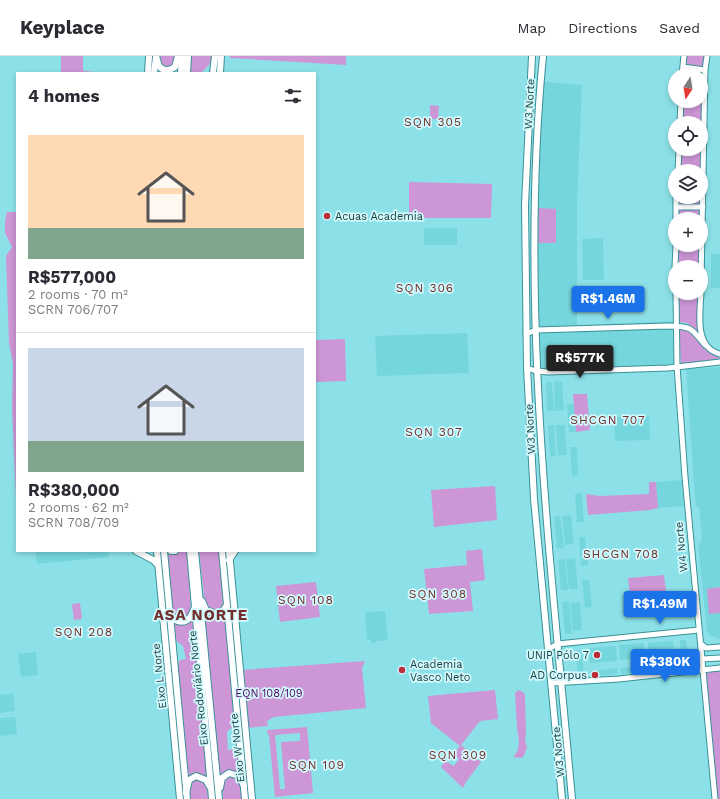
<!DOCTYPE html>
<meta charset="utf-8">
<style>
:root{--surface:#fff;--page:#f2f2f3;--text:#2b2b33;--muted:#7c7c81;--line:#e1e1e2;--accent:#1a73e8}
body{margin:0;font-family:"Work Sans",sans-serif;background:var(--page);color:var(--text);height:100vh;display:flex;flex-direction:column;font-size:15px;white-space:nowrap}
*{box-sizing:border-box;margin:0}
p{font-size:13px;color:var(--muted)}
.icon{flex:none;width:22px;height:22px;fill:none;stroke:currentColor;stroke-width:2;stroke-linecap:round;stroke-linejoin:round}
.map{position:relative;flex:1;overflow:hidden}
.side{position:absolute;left:16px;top:16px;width:300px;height:480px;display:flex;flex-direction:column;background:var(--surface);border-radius:0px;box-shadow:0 2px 6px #0003}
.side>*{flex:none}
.needle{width:26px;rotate:192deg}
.fabs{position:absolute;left:668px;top:12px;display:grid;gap:8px}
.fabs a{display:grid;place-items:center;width:40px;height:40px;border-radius:50%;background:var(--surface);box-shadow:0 2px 6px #0003;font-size:20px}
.price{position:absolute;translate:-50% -34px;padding:0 9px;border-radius:4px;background:var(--accent);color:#fff;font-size:13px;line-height:26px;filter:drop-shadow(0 1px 2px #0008)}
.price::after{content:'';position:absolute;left:50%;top:24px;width:12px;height:9px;margin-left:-6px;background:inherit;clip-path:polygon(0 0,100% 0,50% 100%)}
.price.active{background:#222;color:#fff}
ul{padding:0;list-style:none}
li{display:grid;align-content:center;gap:8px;height:212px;padding:0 12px}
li+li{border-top:1px solid var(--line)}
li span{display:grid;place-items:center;height:124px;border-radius:0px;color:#555}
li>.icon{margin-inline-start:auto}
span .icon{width:72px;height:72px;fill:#fffc;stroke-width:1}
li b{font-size:17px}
h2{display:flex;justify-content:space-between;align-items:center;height:48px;padding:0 12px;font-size:17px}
header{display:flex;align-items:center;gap:24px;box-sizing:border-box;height:56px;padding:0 20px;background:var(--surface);border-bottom:1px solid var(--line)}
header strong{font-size:19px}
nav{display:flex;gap:22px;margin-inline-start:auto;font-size:14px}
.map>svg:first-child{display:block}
.built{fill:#76d6dd}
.green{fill:#cd96d6;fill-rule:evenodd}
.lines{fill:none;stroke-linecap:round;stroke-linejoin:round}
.secondary-casing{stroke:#3a9198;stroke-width:7}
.primary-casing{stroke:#3a9198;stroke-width:8}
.trunk-casing{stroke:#3a9198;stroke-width:8}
.secondary{stroke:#fff;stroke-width:5}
.primary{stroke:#fff;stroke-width:6}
.trunk{stroke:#fff;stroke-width:6}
.poi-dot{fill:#bd2d38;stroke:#d2fafd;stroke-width:1.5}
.labels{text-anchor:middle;stroke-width:3.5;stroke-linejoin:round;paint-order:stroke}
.street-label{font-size:11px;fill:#1c4043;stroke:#d2fafd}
.poi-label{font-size:11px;fill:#1c4043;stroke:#d2fafd;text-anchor:start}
.park-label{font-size:11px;fill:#560062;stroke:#d2fafd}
.neighbourhood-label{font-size:12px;letter-spacing:1px;fill:#732d2d;stroke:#d2fafd}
.district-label{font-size:15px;font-weight:bold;letter-spacing:1px;fill:#732d2d;stroke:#d2fafd}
</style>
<header>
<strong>Keyplace</strong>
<nav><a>Map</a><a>Directions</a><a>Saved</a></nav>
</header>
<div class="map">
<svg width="720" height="743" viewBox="0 0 720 743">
<rect width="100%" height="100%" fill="#8ce1e8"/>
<path class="built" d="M536,25L582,29L577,149V269L672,265L675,314L533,319L531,151Z
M457,172V189H424V172Z
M603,182L604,224H583L582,183Z
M711,198H720V232H711Z
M467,277L469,317L377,320L375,280Z
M720,311V583L710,580L707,575L698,489L702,484L699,451H696L695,443L686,313Z
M562,325L564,354L555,355L554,326Z
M546,326H552L554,355H547Z
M567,348H574L576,376H569Z
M649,360L650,384L615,385L614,361Z
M548,369H554L556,400L550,401Z
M556,369H565L567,399H558Z
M570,391H577L578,419L572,420Z
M682,424L684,450L658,452L656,426Z
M582,437L584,466H577L575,438Z
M571,459L574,488L565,489L562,460Z
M560,460L564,492H557L554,461Z
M579,481H585L588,509L581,510Z
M35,495H108L109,501L37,508Z
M575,502L578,533H569L566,503Z
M565,503L568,534H561L558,504Z
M582,524H589L592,551L585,552Z
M569,545L572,578H565L562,546Z
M580,546L582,574L573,575L570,547Z
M385,555L388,584L376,585V587H371V584H367L365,556Z
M680,584H686L688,611L682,612Z
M673,585L675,600L649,602L648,587Z
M644,587L645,602L620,604L619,589Z
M616,590L617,605L590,607L589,592Z
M576,594H582L584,621H578Z
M36,596L38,619L21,621L18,598Z
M675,607V613L651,615L650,609Z
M647,610V616L621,618V612Z
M617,612V618L592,621L591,615Z
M13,637L15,655L0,657V639Z
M15,661L17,678L0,680V662Z"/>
<path class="green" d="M61,0H83V15L108,17H61Z
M159,0H176L174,11H162Z
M191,0H213L209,9L201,17H190Z
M230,0H346V9L230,2Z
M686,0H705L704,11L689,10L686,6Z
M688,15L701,16L702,18L701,115H688V113H679L681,93H701V67H682L684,45H701V19H685Z
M430,49L439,50L438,63H430Z
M409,126L492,128L491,162H409Z
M679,141H701L702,149L680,148L679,146Z
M538,152L556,153V187H537Z
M679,153H697L700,154L699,163H679Z
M7,156H17V464L12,352L13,308L9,287L6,200L12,191L5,177V164Z
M686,189H699V211H679L678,192H686Z
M679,237H698L697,275L687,267L679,266Z
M681,272L687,273C697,283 705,298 719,301V302L718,303L701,305L693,307H681L679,274Z
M345,283L346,325L315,326V284Z
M573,338H587L590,374L576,376Z
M649,426H656L658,452L650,454L588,459L586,438L600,440L649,438Z
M495,430L497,464L434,471L431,434Z
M482,493L485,524L470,526L473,555L429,558L424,513L467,509L466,495Z
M159,495H162L185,743H182Z
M166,495L170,496L187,495L191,556L187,563H178L173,557Z
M199,495H220L224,548L223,551L217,556L210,554L205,548Z
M225,495H227L250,743H247Z
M664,519L666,535L630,539L628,522Z
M316,526L320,561L280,566L276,530Z
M720,531V557L709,558L707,533Z
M80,547L82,563L74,564L72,548Z
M226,552L237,667L227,676L228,694L239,693L242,722L238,717L220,724L204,554L209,558Z
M193,561L208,724L204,721L188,723L176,612L180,604L186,603L183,590L173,582L171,562L175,565Z
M365,605L362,612L366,652L274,661L267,665L268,670L247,672L242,614Z
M720,615V743H717L706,617Z
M495,634L498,663L480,665L461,689L481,706L466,726L463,732L441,711L445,705L454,710L459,703L453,698L460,690L431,667L428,640Z
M519,634L524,637L525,640L526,677L525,684L527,691L524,700L521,702L514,701V700L518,694L519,685L517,672L515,637Z
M307,671L313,737L275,741L269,679H268L267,674ZM300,677V685L281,686L285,733H280L275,679Z
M228,720L237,721L241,728L242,743H223C223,734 220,725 228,720Z
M194,723H201L207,729L208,743H189V729Z"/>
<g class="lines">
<g class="secondary-casing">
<path id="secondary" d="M683,11L705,14
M682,19L684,0
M680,67L681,45
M678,115L679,93
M676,151H703
M676,163V141
M675,211L676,189
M701,227L705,14L707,0
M676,237L677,310L685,421L715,743
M701,237C700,257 694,292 720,298
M526,278L536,274L667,270C690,270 691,271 705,289
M527,312L536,315L548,316L668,312L720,306
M701,588L706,592L720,591
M549,593L557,588L699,574
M702,603L720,602
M552,627L619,623L720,612"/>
</g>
<g class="primary-casing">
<path id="primary" d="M532,0L525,149L527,312L534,443L562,743
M543,0C519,248 550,496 572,743
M148,17L149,0
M154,17L156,1
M213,17L215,0
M220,17L221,0
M136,495L153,504L158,509
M157,495L180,743
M164,495L187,743
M171,495H175
M222,495L245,743
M229,495L252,743
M229,504L235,495"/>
</g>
<g class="trunk-casing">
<path id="trunk" d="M156,0C157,3 158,8 159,10C163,16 171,14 175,11L178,0
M181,17L182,0
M187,17L188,0
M190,495L212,743
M195,495L219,743
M202,545L206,554L215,558L223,555L227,549
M169,555L175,564C186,569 191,562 194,553
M220,732L222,722L229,717L239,720L244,730
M186,737L189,724L196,720L206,724L210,731"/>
</g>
<use href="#secondary" class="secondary"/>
<use href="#primary" class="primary"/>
<use href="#trunk" class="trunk"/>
</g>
<g class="poi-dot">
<circle cx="327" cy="160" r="4"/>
<circle cx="597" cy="599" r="4"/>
<circle cx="402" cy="614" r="4"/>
<circle cx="595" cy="619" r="4"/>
</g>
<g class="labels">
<g class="street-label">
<text transform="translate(529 48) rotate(-87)" y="4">W3 Norte</text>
<text transform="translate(530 373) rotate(-93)" y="4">W3 Norte</text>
<text transform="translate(681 491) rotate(-96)" y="4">W4 Norte</text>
<text transform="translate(159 620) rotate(-96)" y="4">Eixo L Norte</text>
<text transform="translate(198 632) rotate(-96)" y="4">Eixo Rodoviário Norte</text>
<text transform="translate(237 692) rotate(-96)" y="4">Eixo W Norte</text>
<text transform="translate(558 696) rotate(-95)" y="4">W3 Norte</text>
</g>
<g class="poi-label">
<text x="335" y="164">Acuas Academia</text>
<text x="589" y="603" text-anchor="end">UNIP Pólo 7</text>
<text x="410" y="612">Academia<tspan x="410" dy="13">Vasco Neto</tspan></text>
<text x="587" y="623" text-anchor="end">AD Corpus</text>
</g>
<g class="park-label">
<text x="269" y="641">EQN 108/109</text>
</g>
<g class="neighbourhood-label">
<text x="433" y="70">SQN 305</text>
<text x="425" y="236">SQN 306</text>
<text x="608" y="368">SHCGN 707</text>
<text x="434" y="380">SQN 307</text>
<text x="621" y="502">SHCGN 708</text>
<text x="438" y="542">SQN 308</text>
<text x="306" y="548">SQN 108</text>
<text x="84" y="580">SQN 208</text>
<text x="458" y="703">SQN 309</text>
<text x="317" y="713">SQN 109</text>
</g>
<g class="district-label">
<text x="201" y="564">ASA NORTE</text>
</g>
</g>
</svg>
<div class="fabs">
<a><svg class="needle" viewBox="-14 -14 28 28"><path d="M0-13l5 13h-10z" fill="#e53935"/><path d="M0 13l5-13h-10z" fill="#7c7c81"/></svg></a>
<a><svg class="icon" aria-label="locate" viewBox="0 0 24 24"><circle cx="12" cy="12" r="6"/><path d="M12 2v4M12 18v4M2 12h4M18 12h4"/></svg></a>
<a><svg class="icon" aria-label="layers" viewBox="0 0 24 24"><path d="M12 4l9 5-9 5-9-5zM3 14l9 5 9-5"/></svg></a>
<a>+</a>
<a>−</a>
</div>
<b class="price" style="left:608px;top:264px">R$1.46M</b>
<b class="price active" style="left:580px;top:323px">R$577K</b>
<b class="price" style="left:660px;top:569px">R$1.49M</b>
<b class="price" style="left:665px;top:627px">R$380K</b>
<section class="side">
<h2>4 homes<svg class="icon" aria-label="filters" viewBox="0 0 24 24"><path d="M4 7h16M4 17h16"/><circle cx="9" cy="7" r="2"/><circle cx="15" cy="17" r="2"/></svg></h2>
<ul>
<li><span style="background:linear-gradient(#ffd9b3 75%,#7fa58c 0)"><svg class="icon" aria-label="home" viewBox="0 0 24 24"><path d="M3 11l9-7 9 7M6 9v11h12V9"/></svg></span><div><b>R$577,000</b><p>2 rooms · 70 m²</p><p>SCRN 706/707</p></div></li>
<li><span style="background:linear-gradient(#c9d6e8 75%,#7fa58c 0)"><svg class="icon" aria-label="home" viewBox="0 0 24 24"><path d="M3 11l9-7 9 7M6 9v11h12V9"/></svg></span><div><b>R$380,000</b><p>2 rooms · 62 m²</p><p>SCRN 708/709</p></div></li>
</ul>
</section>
</div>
